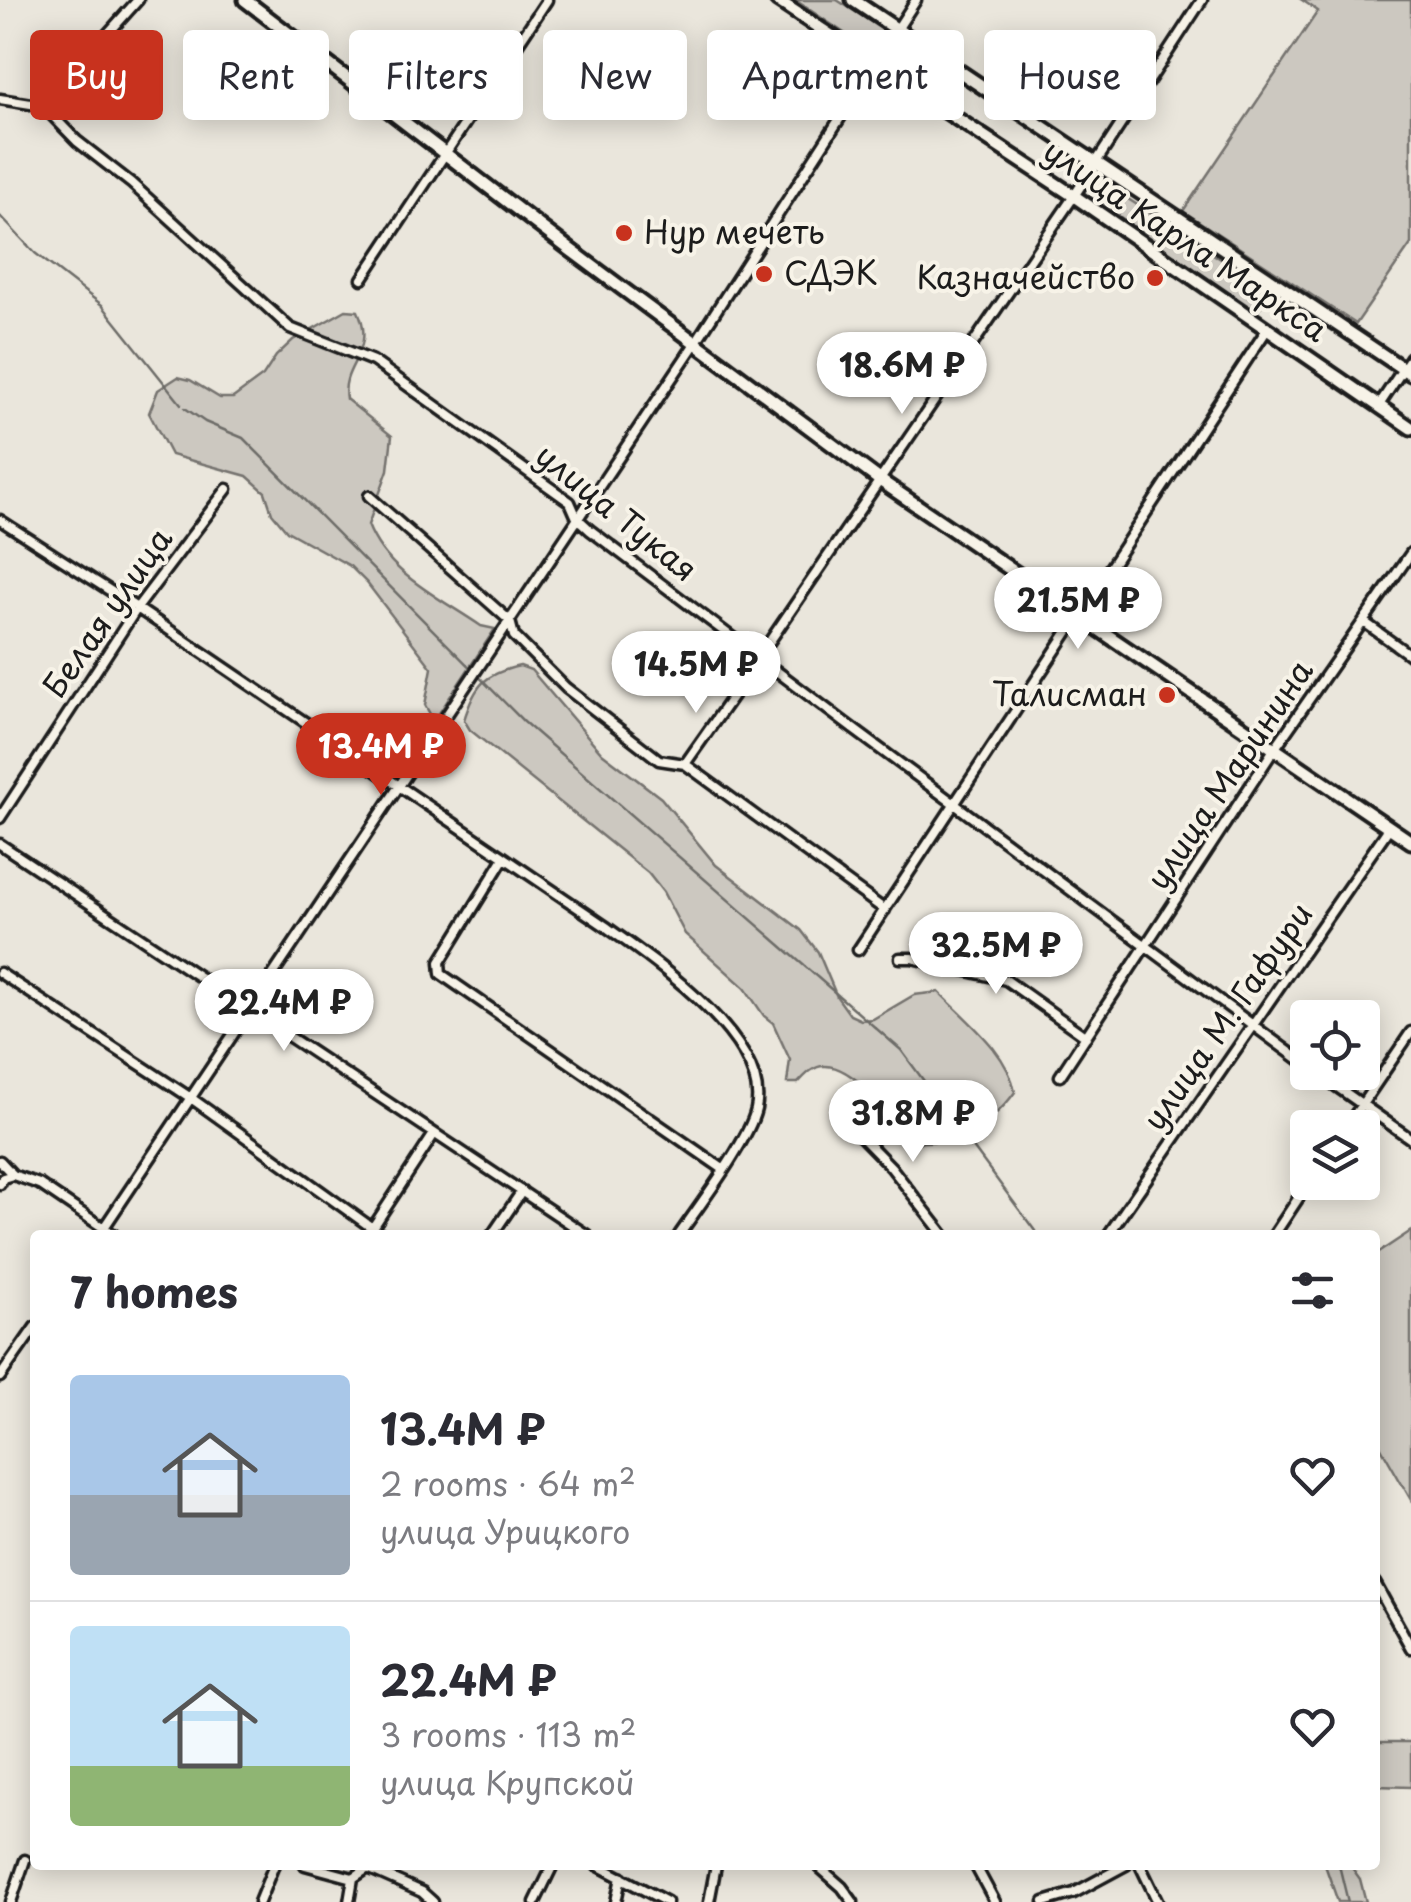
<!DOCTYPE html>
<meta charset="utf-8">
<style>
:root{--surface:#fff;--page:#f7f7f7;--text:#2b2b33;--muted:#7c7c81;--line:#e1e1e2;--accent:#c8321e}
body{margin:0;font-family:"Playpen Sans",sans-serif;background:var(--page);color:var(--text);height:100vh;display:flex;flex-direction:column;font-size:38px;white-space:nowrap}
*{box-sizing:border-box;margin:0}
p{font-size:32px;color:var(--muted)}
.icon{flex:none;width:55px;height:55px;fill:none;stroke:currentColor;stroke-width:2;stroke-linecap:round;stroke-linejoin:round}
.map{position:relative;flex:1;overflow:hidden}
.sheet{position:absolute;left:30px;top:1230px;width:1350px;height:640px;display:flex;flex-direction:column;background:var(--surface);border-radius:10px;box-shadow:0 5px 25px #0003}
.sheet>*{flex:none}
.guide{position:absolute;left:30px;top:30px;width:1352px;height:90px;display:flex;gap:20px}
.controls{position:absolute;left:1290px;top:1000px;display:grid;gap:20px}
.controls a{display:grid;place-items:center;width:90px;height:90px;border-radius:10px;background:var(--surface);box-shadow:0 5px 25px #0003;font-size:50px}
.price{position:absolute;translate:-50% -85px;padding:0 22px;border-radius:35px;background:#fff;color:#222;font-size:32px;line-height:65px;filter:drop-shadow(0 2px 5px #0008)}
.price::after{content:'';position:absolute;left:50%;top:60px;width:30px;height:22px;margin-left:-15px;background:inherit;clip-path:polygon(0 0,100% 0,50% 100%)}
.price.active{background:var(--accent);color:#fff}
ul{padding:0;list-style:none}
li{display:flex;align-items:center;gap:30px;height:250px;padding:0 40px}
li+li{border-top:2px solid var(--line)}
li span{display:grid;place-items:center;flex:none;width:280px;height:200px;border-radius:10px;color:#555}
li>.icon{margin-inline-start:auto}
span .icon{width:120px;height:120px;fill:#fffc;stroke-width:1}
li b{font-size:42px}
h2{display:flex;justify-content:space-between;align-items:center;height:120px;padding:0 40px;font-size:42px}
.tag{padding:0 35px;border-radius:10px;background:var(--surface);box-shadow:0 5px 25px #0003;font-size:35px;line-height:90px}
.tag.active{background:var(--accent);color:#fff}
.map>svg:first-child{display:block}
.green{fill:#ccc8c0;stroke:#74726e;stroke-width:2.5}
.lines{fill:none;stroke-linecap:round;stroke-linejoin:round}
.stream{stroke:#6d6c68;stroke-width:2.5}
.street-casing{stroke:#1c1c1c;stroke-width:15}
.secondary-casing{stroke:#1c1c1c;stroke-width:19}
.street{stroke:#f7f3e8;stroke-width:8}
.secondary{stroke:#f7f3e8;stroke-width:11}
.poi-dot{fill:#c8321e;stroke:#f7f3e8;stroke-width:4}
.labels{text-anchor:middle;stroke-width:8;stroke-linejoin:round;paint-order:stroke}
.poi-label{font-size:32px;fill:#1c1c1c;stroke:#f7f3e8;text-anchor:start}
.street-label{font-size:32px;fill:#1c1c1c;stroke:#f7f3e8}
</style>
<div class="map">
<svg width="1411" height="1902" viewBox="0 0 1411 1902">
<rect width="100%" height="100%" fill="#eae6dc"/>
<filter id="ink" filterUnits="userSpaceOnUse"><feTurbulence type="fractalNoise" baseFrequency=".01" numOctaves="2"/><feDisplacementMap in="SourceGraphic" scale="20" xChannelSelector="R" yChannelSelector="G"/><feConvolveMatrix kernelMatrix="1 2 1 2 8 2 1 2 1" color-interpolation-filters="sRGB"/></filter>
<g filter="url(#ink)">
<path class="green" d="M795,0H837L884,30L871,51Z
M1302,0H1411V244L1356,324L1183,211L1318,11Z
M1102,186H1108L1261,285L1268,295L1259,309L1247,306L1103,205L1096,196Z
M346,310L358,311C377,353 340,364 346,399L392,436L388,470L368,525C387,574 439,597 481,626L495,629L434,721L425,705L432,668L367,583L350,566L287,531L272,513L265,492L247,476L171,455L149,413L158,390L178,377L190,380L220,398H233L263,376L276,356L293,340Z
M520,666L531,670L602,753L661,798L716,865L801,930L818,952L837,997L850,1015L861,1020L873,1019L914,995L939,992C966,1020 1008,1052 1015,1092C992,1125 953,1145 912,1142C895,1120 854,1064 824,1066C813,1066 805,1076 798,1083H787L790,1060L773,1023L764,1016L745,988L685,934L663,892L648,873L470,730L464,720C475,685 484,674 520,666Z
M1411,1231V1500L1375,1437V1255Z
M1375,1742H1411V1787L1375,1786Z
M1325,1865H1350L1360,1879L1366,1902H1338Z"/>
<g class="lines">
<path class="stream" d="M0,216L35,253L102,305L181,404
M185,408L205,422L243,438L524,722L901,1050L1038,1235
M1339,1865L1348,1902"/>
<g class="street-casing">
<path id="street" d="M0,99L43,106
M43,106L77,141L131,183L290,328L373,361L570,502L577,518L590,530L852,728L1308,1066
M43,106L138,0
M362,279L547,0
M1379,405L1411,357
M369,496L510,621L514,636L566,688L659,760L685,764L885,910
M0,520L137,608L605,926C653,960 771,1041 756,1109C749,1140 699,1206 679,1235
M1364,622L1411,656
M759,657L1074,196L1202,0
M685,764L737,690
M0,818L137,608L227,489
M0,844L587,1235
M504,858L440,962L441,974L723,1169
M858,950L1266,331
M900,958H912L1006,980L1086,1037
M0,973L191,1098L382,1235
M1316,1072L1411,1139
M1060,1076L1275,748L1411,553
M849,1124L891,1167L944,1235
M1346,1128L1411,1032
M0,1161L13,1175L39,1184L114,1235
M0,1184L3,1178L13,1175
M99,1235L696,342L916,0
M368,1235L434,1134
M492,1235L522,1191
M1108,1235L1389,828
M1274,1235L1309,1182
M0,1377L35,1327
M1375,1583L1411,1648
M305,1865L353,1878
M597,1865L667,1902
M817,1865L842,1887L853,1902
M975,1865L995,1902
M1140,1865L1158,1902
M353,1878L368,1868L422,1892L433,1902
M11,1902L25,1860
M259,1902L274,1865
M349,1902L353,1878
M535,1902L553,1865
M616,1902L621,1877
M709,1902L716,1865
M1044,1902L1074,1893L1126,1865"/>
</g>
<g class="secondary-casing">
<path id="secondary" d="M245,0L568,248L881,481L1411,842
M777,0L1074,196L1411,428
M853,0L1411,374"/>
</g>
<use href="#street" class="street"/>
<use href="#secondary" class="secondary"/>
</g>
</g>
<g class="poi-dot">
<circle cx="624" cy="233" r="10"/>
<circle cx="764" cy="274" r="10"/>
<circle cx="1155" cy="278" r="10"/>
<circle cx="1167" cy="695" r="10"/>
</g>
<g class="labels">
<g class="poi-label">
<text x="644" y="244">Нур мечеть</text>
<text x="784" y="285">СДЭК</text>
<text x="1135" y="289" text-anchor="end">Казначейство</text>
<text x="1147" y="706" text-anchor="end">Талисман</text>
</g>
<g class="street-label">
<text transform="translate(1185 241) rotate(34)" y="11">улица Карла Маркса</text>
<text transform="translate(616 513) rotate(39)" y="11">улица Тукая</text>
<text transform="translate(108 613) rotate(-55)" y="11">Белая улица</text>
<text transform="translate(1230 775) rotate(-56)" y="11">улица Маринина</text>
<text transform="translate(1228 1017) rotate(-55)" y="11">улица М. Гафури</text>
</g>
</g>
</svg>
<div class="controls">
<a><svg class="icon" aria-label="locate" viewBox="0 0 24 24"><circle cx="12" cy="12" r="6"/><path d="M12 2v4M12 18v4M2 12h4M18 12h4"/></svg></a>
<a><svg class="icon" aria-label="layers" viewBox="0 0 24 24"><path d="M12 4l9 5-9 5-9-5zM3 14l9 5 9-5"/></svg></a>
</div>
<b class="price" style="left:902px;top:417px">18.6M ₽</b>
<b class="price" style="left:1078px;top:652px">21.5M ₽</b>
<b class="price" style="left:696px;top:716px">14.5M ₽</b>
<b class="price active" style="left:381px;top:798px">13.4M ₽</b>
<b class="price" style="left:996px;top:997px">32.5M ₽</b>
<b class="price" style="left:284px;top:1054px">22.4M ₽</b>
<b class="price" style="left:913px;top:1165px">31.8M ₽</b>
<div class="guide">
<a class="tag active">Buy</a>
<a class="tag">Rent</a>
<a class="tag">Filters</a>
<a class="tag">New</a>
<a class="tag">Apartment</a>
<a class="tag">House</a>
</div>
<section class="sheet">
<h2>7 homes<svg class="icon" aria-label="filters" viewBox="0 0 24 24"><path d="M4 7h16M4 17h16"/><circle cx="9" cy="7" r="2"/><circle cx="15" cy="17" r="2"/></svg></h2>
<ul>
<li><span style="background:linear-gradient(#a9c7e8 60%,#9aa5b1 0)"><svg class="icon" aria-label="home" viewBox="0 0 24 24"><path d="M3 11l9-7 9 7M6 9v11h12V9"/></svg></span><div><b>13.4M ₽</b><p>2 rooms · 64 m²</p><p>улица Урицкого</p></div><svg class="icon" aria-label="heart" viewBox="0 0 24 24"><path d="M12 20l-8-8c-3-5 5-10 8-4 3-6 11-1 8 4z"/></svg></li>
<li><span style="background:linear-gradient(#bfe0f5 70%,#8fb573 0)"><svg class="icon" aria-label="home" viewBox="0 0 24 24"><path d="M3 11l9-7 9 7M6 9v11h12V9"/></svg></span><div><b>22.4M ₽</b><p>3 rooms · 113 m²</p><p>улица Крупской</p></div><svg class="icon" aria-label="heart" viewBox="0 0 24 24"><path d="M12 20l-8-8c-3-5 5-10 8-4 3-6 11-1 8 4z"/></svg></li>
</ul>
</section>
</div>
